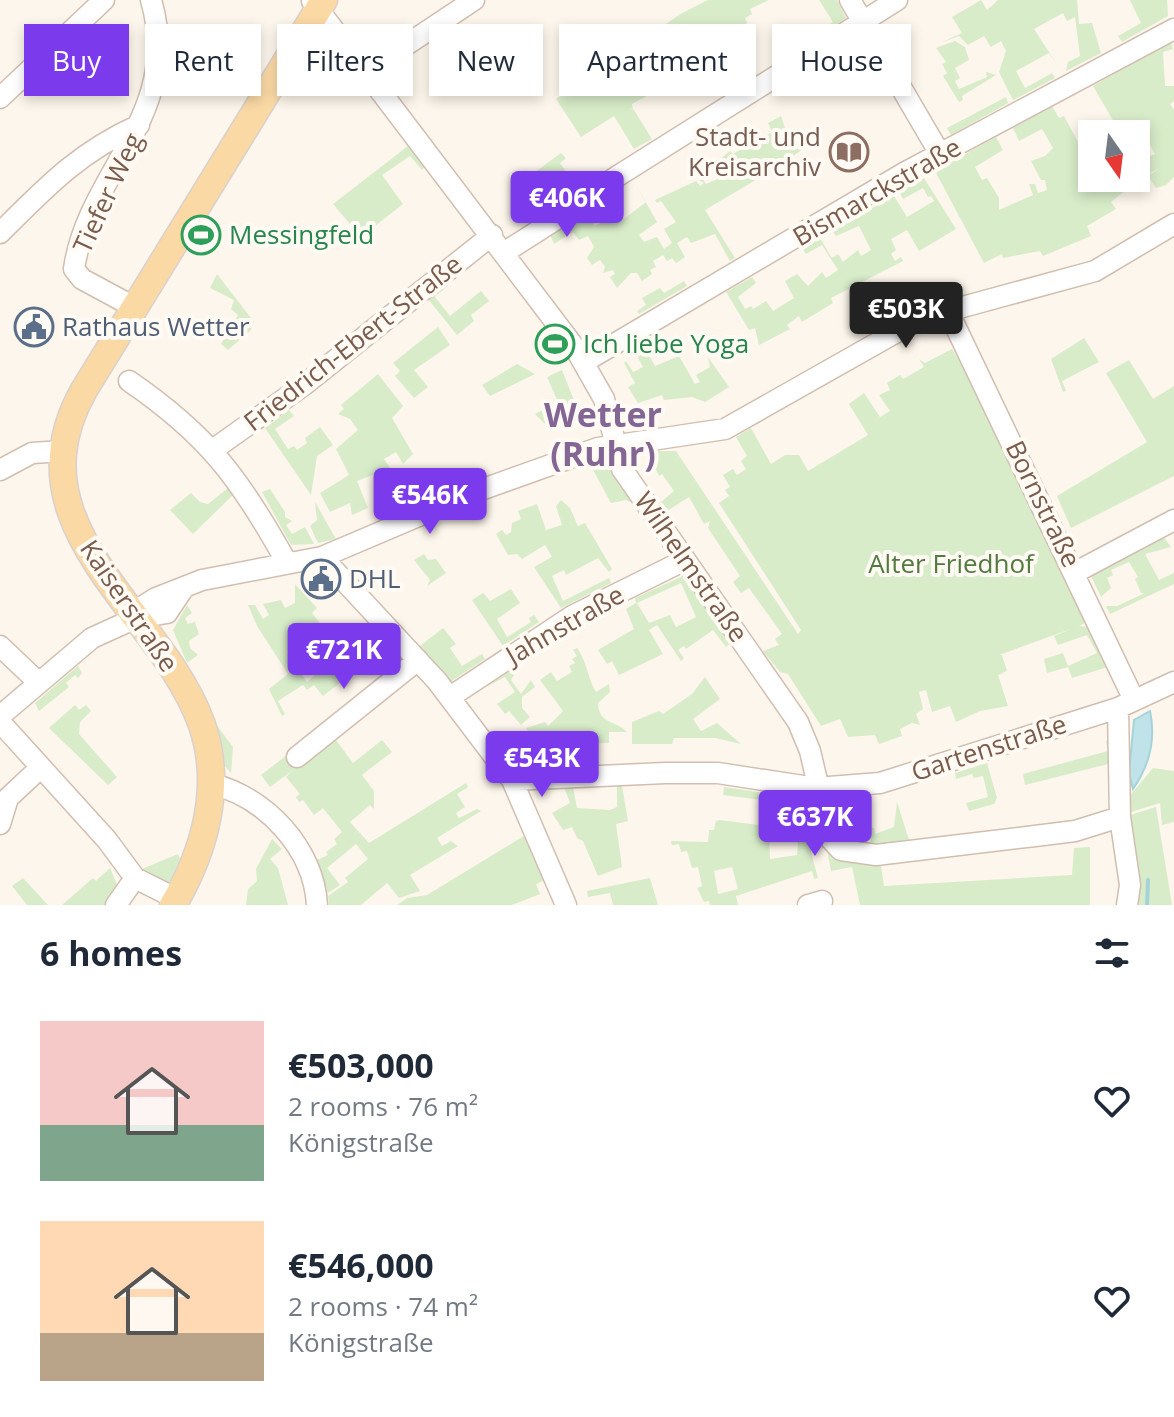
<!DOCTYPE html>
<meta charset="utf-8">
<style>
:root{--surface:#fff;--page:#f2f2f3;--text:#1f2937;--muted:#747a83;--accent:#7c3aed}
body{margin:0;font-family:"Open Sans",sans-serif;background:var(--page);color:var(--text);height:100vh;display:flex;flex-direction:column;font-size:30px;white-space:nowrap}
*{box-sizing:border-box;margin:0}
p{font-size:26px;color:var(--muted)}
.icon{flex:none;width:44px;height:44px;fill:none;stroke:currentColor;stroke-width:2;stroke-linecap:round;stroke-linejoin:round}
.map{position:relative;height:905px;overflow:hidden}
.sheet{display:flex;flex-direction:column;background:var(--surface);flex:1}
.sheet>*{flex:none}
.top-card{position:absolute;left:24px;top:24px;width:1126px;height:72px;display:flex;gap:16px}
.needle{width:52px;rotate:166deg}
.tools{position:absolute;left:1078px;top:120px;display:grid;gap:16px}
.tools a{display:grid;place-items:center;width:72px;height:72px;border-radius:0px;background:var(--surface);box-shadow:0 4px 12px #0003;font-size:40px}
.price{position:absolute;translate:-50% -68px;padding:0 18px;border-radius:8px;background:var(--accent);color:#fff;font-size:26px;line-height:52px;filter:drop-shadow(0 2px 4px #0008)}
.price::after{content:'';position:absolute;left:50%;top:48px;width:24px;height:18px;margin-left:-12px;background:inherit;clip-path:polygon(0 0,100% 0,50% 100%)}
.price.on{background:#222;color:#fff}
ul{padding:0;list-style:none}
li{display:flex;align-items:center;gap:24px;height:200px;padding:0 40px}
li span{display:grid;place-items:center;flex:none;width:224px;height:160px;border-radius:0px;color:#555}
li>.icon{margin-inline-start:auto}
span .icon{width:96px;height:96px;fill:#fffc;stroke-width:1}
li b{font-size:34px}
h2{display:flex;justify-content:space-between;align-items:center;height:96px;padding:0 40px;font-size:34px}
.tag{padding:0 28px;border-radius:0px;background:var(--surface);box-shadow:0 4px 12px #0003;font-size:28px;line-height:72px}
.tag.on{background:var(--accent);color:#fff}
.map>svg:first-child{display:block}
.green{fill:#d8ecc9;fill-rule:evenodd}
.water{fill:#bfe3e8;stroke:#a5d3da;stroke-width:2}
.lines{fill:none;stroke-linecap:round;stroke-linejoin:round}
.stream{stroke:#a5d3da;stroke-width:4}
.minor-casing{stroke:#d1beb0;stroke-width:23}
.major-casing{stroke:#dad1cd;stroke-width:29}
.minor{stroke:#fff;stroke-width:20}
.major{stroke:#fbd9a5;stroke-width:26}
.labels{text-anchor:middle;stroke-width:8;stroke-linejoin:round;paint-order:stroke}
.education-label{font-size:26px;fill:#785e54;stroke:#fffaf3;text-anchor:end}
.street-label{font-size:26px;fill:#7a5c4d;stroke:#fffaf3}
.leisure-label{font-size:26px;fill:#27864d;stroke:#fffaf3;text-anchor:start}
.service-label{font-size:26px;fill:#4e5e75;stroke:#fffaf3;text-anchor:start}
.park-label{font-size:26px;fill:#537a41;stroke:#fffaf3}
.district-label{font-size:34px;font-weight:bold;fill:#846695;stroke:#fffaf3}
</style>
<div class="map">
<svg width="1174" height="905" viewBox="0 0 1174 905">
<rect width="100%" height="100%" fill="#fdf6ec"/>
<path class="green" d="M708,0H769L750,9L752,14L745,18L747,23L743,26L746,31L724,46L738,69L716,82L702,61L686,71L683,66L665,77L661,71L657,74L660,80L652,88L654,92L632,104L633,109L628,108L634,110L652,139L634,149L614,116L581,137L556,99L682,13Z
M819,0H837L846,18L817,37L814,34L833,22Z
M981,0L987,10L998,0H1077L1079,24L1092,23L1101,53L1066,71L1068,62L1080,56L1075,17L1067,21L1063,13L1034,29L1060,69L1049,53L1016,71L1025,88L1052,73L1055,78L1013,100L999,72L1006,51L1001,41L991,47L984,36L968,45L959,36L940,43L962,33L952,17Z
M1130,0H1167L1168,16L1122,42L1118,36L1141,23Z
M955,41L965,47L969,60L955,68L960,78L955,81L959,89L987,77L986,72L996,75L962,96L963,100L959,102L943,76L947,73L942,64L946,62L936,48Z
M1171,41L1173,49L1163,52L1165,86H1174V101L1170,104L1174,110V177L1166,185L1156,188L1148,176L1160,168L1139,179L1136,162L1155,154L1146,138L1136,142V134H1121L1093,86Z
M1006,97L1008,103L951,135L947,128Z
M1052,106L1059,118L1064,116L1086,157L1092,155V178H1121L1130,187L1111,202L1116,209L1087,226L1091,236L1043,256L1040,251L1003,258L1002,254L984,263L935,171L996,137L1003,150L975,167L982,180L987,178L999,198V210L1033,195L1029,184H1035L1038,193L1047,190L1045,180H1041L1031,161L1045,156L1053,148L1042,129L1019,141L1013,128Z
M781,116L788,137L796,133L800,138L805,133L811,143L789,159L765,169L766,173L759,178L705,210L735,258L730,261L715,234L691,243L687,237L677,243L685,257L676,263L672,258L667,261L663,255L653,261L656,267L650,270L652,274L642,281L637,273H631L617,288L610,277L615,274L613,270L603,273L605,267L600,260L592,265L587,258L594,247L588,236L579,240L573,232L554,244L550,234L585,211L595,226L605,220L595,205L609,197L624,219L646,202L633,180L657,222L639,235L644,242L657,237L664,249L672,243L664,229L676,222L661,201L657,203L655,200L696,181L700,186L704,183L699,180L702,178L706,184L720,178L713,165L730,151L733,154L743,148L740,142L744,139L749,145L772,132L768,123Z
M408,146L424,167L422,170L410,156L382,175L403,204L361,237L333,204Z
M561,153L566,158L560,163L565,170L522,202L512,189Z
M924,178L956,229L919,251L907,230L891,239L896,250L891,254L895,261L901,257L903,261L831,298L833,303L802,322L799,316L787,325L790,329L759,345L755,328L749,330L726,292L752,277L756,283L738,297L745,309L751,306L753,309L766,301L773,311L794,298L785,281L797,274L808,286L822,272L826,278L838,270L822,245L806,254L802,248L820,238L832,258L838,254L843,262L858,250L861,256L871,250L859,226L836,236L832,230L894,196L907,217L934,201L931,196L928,197L923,188L903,199L899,192Z
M485,253L435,297L450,316L481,291L489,301L471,315L474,321L457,335L428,299Z
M217,274L254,322L251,330L228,350L221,344L238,315L231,309L234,300L210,288Z
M684,281L687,286L639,314L637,311L646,305L642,298L660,288L664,293Z
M438,327L450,345L414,370L428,387L414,398L395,376L400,371L393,363Z
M1084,338L1099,362L1062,381L1066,391L1063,392L1051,359Z
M952,349L969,376L1087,622L1079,626L1089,627L1108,667L1072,678L1068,667L1047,673L1044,659L1063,653L1068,666L1097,653L1087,635L1058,645L1054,636L1071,629L999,655H1002L1007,671L998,675L1008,706L980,711L956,722L950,706L932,712L926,690L919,692L923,709L916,714L920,725L912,723L900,729L902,736L879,744L875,735L848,737L840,719L821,726L788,674L780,672L763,651L779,645L775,639L782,634L749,588L741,593L733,582L740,576L708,528L710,521L704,524L689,497L667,511L661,502L674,491L662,474L659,476L648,451H676L798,634L801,630L719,503L729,496L725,490L730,487L723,475L733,469L737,475L746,469L741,461L747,456L736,437L751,428L771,464L785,455H799L808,471L868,435L849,404L864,393L880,417L890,411L879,395L890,390L887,383L900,375L903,379L924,367L919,359L925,363Z
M646,350L655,366L679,356L695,384L700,382L696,375L710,367L708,357L729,387L705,402L692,397L664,400L662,395L638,403L628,387L635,383L624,363L626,361L633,372L643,367L637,356Z
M1129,360L1153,399L1174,386V476L1071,528L1057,496L1147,442L1106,373Z
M517,364L535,374L490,396L482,385Z
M562,370L579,413L568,424L556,422L548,427L535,414L558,402L547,377Z
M378,374L403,406L392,418L413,454L403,464L396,452L384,459L390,468L357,481L368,508L352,515L350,503L330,512L320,493L349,475L336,449L358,430L350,419L338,414L344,409L341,405Z
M289,410L294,416L275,429L288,449L294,446L297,450L307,443L305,438L320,427L333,445L317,456L311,495L265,428Z
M604,462L633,503L626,500L611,503L592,468L583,470L582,467Z
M228,488L233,495L193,534L170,510L191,493L200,502L208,504Z
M270,489L285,512V517L292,521L286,525L292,534L305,527L314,544L291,545L262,492Z
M561,500L570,508L578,526L585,523L612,569L609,572L598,558L566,575L564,570L552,576L563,601L609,578L611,583L561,608L534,567L552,557L545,545L522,559L517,554L508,555L496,534L502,530L506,535L511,532L512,523L521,519L518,511L537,504L546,530L562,525L556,506Z
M315,502L336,539L318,543L310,526L317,520Z
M1161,533L1171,547L1145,554L1159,580L1174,573V584L1110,614L1106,606H1117L1145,593H1141L1135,579L1138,577L1129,562L1111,570L1113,575L1107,578L1111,588L1101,597L1091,576Z
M424,554L428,560L436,559L446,573L427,586L430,580L414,560Z
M683,576L730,644L726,647L713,630L686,649L684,646L678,650L684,658L681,661L657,625L649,630L663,654L619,675L612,661L607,664L598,650L634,629L626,609L636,603L635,598ZM681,583L696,617L676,627L670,615L649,623L637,603Z
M295,584L317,608L312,613L328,634L315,645L307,637L287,652L307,682L359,638L375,655L323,696L314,685L307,690L303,685L278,701L285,714L282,716L269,689L288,674L257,626L248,605H255L263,619L269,615L263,604L281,600L285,608L295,603Z
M511,589L520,603L497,619L507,637L531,622L529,618L534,615L539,622L503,646L472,600L483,593L490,601Z
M187,605L192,613L185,618L188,624L195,622L199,634L189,641L190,648L198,655L187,663L173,630Z
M443,628L456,644L450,648L462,666L482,654L485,659L450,682L420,646Z
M577,648C589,666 587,677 596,692L609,684L610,692L598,703C599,725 616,720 627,732H609V743L537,744L538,737L530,735L526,728L545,722L548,726L563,711L540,680L551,672L557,681L572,672L569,666L575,663L572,659L577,656L573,650Z
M78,666L82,673L78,678L75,675L66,683L69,687L39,711L35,703Z
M511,670L514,675L511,680L521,694L531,680L535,687L522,697V708L530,717L521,725L509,711L505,714L497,704L515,692L505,677L486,687Z
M705,677L720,699L693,719L701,731L717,723L741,744L715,738H674L672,744H632V722L659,711L663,714L692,694Z
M75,705L79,710L86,705L91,711L80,722L79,734L117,777L108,785L49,728Z
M215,723L233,747L231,773L224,765Z
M336,740L353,763L382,740L392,752L362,775L374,791V809L370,805L350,822L369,843L466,783L468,787L457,794L465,807L456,813L459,818L477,809L481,811L437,838L442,846L451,841L458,846L410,875L420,891L399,898L387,883L361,905H329L328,896L348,882L345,878L368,859L356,844L327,868L340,885L328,893L317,860L328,855L326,852L337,844L334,839L342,832L323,808L314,815L303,800L299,802L296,797L300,794L286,777L293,770L270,787L261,775L287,755L298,768Z
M1113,740L1116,762L1025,785L1023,774L1108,751L1106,741Z
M987,763L997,798L994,804L969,811L966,803L988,797L983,776L974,778L972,774L956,779L955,773Z
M1153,768L1174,771V822L1162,825L1160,803L1131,812L1128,798Z
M617,786H622L628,821L616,824L622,867L598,876L583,841L577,838L572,827L563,830L552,813L570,803L564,787H573L577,808L610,810L617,807Z
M724,787L778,795L777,802L723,795Z
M791,796L812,799L816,808L811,852L818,878L814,879L812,871L736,896L738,905H710L709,901L704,902L697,888L702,886L698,867L692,868L687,851L681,852L679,844L672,845L671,841L708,842L709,830H714L716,821L720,820L765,826L764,831L769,832L770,859L797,855L798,843L791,830L809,829L812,806L790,802ZM732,867L738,889L718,894L714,871Z
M897,802L910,843L871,848L870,827L874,828L875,834L894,827Z
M1156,807L1172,905H1131L1130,815Z
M524,836L551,894L543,881L536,884L540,894L512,905H397L407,898L427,895Z
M272,839L282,849L270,859L278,868L288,905H246L248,889L257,881L256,869Z
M826,845L881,865L884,886L1072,875L1074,848L1090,847V905H860L852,867L831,871Z
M178,854L180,859L168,886L148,878L142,869Z
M110,868L118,887L106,905H62L93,878L96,881Z
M23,878L48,905H27L12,886Z
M650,878L658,905H613L610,893L588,897L587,891Z"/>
<path class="water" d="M1150,711C1156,739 1149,766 1133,789L1129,773L1134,720Z"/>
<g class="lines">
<path class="stream" d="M1147,905L1148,880"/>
<g class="minor-casing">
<path id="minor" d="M850,0L940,154
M312,1L575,348L604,399L622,469L798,722L810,751L821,798L822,830L841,850L876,855L1035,836L1075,831L1120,817
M367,71L474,0
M0,98L104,0
M0,233C46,187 79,152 139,125
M505,252L605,188L613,179L897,0
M134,307L82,279L74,269C88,171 184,114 151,0
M948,311L1134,700
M584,362L904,173L1174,29
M129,381C208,435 241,480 287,563
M214,449L304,385L492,235
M0,470L32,453L63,451
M322,557L437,681L512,780L566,905
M1076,572L1174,520
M136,618L140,608L156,598L202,580L322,557L475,492L598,448L725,429L909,325L948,311L1095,271L1174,224
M0,646L39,683
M450,697L572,616L685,560
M1118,708L1120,817L1130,885L1127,905
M0,716L92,638L136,618L167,613L183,589
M0,722L107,840L135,878L177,899
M297,757L418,660
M512,780L665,773H718L816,788L880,783L1118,708L1174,682
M212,784C266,797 314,849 317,905
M0,824L8,798L40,768
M116,905L135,878
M808,905L822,901"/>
</g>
<g class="major-casing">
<path id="major" d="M173,905C205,851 223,786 202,725C162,611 6,527 84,390L324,0"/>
</g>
<use href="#minor" class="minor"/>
<use href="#major" class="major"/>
</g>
<defs>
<g id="library-ring" transform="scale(2)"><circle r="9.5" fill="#fffaf3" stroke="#8d6e63" stroke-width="1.5"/><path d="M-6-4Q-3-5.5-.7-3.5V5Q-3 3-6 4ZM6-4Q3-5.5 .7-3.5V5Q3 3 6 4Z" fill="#8d6e63"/></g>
<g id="stadium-ring" transform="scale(2)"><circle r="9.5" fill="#fffaf3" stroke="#2e9e5b" stroke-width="1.5"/><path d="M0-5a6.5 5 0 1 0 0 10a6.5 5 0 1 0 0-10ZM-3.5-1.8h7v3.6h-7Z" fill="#2e9e5b"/></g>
<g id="civic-ring" transform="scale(2)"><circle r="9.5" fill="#fffaf3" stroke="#5c6f8a" stroke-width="1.5"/><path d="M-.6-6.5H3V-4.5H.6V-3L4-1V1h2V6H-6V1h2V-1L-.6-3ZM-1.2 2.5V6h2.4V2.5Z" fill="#5c6f8a"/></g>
</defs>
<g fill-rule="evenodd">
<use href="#library-ring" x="849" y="152"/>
<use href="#stadium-ring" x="201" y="235"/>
<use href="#civic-ring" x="34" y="327"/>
<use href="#stadium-ring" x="555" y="344"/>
<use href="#civic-ring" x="321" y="579"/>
</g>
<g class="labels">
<g class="education-label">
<text x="821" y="146">Stadt- und<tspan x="821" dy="30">Kreisarchiv</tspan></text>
</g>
<g class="street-label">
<text transform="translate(877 192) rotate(-30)" y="9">Bismarckstraße</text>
<text transform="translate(108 193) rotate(-65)" y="9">Tiefer Weg</text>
<text transform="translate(353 343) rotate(-38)" y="9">Friedrich-Ebert-Straße</text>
<text transform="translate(1043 504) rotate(64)" y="9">Bornstraße</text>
<text transform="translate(691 567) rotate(55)" y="9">Wilhelmstraße</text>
<text transform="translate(129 606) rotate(56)" y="9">Kaiserstraße</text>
<text transform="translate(565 625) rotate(-30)" y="9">Jahnstraße</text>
<text transform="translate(989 748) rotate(-18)" y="9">Gartenstraße</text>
</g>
<g class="leisure-label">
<text x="229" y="244">Messingfeld</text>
<text x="583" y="353">Ich liebe Yoga</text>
</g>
<g class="service-label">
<text x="62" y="336">Rathaus Wetter</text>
<text x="349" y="588">DHL</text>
</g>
<g class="park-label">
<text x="951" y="573">Alter Friedhof</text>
</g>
<g class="district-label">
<text x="603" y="427">Wetter<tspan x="603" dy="39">(Ruhr)</tspan></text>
</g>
</g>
</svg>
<div class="tools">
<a><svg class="needle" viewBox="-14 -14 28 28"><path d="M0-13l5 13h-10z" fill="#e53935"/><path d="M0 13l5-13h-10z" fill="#747a83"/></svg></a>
</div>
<b class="price" style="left:567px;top:239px">€406K</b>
<b class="price on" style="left:906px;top:350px">€503K</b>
<b class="price" style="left:430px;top:536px">€546K</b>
<b class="price" style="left:344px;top:691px">€721K</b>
<b class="price" style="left:542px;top:799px">€543K</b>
<b class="price" style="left:815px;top:858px">€637K</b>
<div class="top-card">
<a class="tag on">Buy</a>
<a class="tag">Rent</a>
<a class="tag">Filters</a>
<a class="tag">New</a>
<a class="tag">Apartment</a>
<a class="tag">House</a>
</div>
</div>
<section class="sheet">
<h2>6 homes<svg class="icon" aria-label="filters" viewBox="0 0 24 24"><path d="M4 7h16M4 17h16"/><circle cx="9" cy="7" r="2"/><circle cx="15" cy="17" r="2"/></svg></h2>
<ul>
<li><span style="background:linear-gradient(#f6c9c9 65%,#7fa58c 0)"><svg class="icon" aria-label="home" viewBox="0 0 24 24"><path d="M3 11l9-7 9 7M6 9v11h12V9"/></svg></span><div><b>€503,000</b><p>2 rooms · 76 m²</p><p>Königstraße</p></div><svg class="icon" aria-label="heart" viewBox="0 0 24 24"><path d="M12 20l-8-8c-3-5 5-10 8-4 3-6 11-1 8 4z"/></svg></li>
<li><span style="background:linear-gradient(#ffd9b3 70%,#b9a48a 0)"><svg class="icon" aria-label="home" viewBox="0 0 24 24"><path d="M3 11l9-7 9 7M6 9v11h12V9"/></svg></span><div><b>€546,000</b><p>2 rooms · 74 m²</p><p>Königstraße</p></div><svg class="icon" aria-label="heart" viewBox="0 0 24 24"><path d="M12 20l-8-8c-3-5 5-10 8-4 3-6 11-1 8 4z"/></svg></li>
</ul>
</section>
